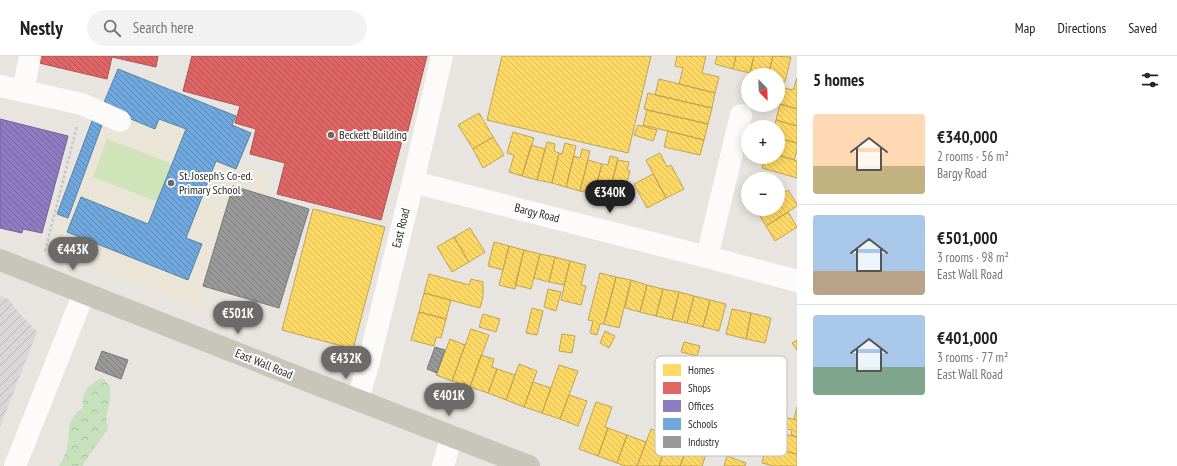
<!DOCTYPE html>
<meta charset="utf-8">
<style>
:root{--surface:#fff;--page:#f2f2f2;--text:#202124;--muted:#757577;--line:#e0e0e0;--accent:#6c6b6a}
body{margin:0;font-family:"PT Sans Narrow",sans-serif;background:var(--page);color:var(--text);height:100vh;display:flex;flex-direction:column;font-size:15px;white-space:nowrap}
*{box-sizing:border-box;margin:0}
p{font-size:13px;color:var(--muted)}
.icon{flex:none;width:22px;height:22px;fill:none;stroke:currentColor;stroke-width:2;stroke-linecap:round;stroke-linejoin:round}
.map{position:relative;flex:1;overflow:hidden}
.sheet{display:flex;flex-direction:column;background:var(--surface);width:380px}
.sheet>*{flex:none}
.needle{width:26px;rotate:157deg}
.controls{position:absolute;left:741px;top:12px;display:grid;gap:8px}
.controls a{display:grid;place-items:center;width:44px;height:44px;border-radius:50%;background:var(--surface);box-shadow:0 2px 10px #0003;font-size:20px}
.price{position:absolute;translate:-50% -34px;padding:0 9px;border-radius:14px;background:var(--accent);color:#fff;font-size:13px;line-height:26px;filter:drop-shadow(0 1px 2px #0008)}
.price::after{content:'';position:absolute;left:50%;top:24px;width:12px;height:9px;margin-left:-6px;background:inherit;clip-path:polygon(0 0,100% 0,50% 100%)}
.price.current{background:#222;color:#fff}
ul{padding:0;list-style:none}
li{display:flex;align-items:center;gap:12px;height:100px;padding:0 16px}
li+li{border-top:1px solid var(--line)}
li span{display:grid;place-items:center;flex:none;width:112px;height:80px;border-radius:4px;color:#555}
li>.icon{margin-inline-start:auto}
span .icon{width:48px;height:48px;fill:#fffc;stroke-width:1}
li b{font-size:17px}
h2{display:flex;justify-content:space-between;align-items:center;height:48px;padding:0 16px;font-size:17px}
header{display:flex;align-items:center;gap:24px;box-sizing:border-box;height:56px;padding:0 20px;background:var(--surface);border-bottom:1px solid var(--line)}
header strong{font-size:19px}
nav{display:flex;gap:22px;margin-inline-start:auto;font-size:14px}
.search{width:280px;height:36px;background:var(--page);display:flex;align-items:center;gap:10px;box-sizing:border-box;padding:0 14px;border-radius:22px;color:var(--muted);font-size:15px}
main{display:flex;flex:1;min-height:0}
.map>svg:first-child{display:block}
.industrial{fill:url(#industrial-furrows)}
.education{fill:#eae5d6}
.forest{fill:url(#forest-crowns)}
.pitch{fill:#cfe4b9}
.homes{fill:url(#homes-back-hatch);stroke:#bfa454}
.shops{fill:url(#shops-back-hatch);stroke:#a95454}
.offices{fill:url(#offices-back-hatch);stroke:#706395}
.schools{fill:url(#schools-back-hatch);stroke:#5a82a7}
.industry{fill:url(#industry-back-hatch);stroke:#787878}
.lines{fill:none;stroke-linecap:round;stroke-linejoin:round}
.path{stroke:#c8c7c7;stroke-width:2.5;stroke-dasharray:3 2;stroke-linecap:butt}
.minor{stroke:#fcfbfa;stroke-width:22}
.major{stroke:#c8c5ba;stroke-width:22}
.poi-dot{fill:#6c6b6a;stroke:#fff;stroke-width:1.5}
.labels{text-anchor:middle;stroke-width:4;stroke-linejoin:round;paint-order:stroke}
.poi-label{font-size:12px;fill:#2a2a2a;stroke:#fff;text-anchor:start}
.street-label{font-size:12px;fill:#2a2a2a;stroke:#fff}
.key{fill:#fff;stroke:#bfbfbf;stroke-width:1}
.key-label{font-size:11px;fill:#2a2a2a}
</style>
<header>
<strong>Nestly</strong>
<div class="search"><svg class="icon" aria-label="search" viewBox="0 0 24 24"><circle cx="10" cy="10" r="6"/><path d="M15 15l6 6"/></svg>Search here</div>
<nav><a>Map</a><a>Directions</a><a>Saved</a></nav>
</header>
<main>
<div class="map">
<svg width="797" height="410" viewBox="0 0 797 410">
<defs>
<pattern id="industrial-furrows" width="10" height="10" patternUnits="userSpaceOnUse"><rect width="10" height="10" fill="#d8d6d7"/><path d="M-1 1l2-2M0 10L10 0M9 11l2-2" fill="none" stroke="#bab8b9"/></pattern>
<pattern id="forest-crowns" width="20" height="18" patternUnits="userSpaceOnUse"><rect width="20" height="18" fill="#c6e1bb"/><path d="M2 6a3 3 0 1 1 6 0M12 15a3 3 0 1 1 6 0" fill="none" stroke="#aac1a1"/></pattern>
<pattern id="homes-back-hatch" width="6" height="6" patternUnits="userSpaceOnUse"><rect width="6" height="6" fill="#ffd966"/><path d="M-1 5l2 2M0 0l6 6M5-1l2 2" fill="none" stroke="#dbba59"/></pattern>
<pattern id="shops-back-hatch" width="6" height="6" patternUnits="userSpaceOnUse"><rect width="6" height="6" fill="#e06666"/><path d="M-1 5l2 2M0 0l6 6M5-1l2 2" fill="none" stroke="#b65454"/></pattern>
<pattern id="offices-back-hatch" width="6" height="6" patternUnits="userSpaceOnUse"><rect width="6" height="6" fill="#8e7cc3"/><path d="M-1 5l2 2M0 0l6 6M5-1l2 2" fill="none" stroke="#74669f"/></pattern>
<pattern id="schools-back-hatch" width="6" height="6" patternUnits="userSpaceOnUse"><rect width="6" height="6" fill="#6fa8dc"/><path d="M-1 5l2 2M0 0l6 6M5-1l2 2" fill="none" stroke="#5b89b3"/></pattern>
<pattern id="industry-back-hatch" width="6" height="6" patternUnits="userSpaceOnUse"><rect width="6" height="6" fill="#999"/><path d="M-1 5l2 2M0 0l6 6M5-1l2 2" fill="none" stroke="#7d7d7d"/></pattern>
</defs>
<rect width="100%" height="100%" fill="#e8e5e0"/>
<path class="industrial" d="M0,240L8,243L21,259L37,276L0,371Z"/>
<path class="education" d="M115,17L151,29L251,69L240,109L271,117L263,144L236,136L200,253L47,194Z"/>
<path class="forest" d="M102,321L110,331V344L106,361L108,373L85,405L83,410H59C62,405 66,398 67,392C71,374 64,366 83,352C82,333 87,331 102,321Z"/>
<path class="pitch" d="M107,83L173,108L158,146L93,121Z"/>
<path class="homes" d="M502,0H651L628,97L487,64Z
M677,0H706L702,17L719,21L715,37L679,28L683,12L675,10Z
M717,0H736L733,13L715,8Z
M736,0H754L750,17L733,13Z
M754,0H773L768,19H757L750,17Z
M773,0L791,1L785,26L778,24V19H768Z
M797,22V53L780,48L785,32L793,34Z
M659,23L715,37L712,52L655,39Z
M648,37L712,52L708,68L644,53Z
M780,48L797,53V70L776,64Z
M647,54L708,68L704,84L643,69Z
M479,57L493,81L473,93L458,69Z
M776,64L797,70V87L778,82V71H774Z
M638,69L657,74L653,85L634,79Z
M668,75L704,84L700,99L664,91Z
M513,76L534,82L522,120L509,116L514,99L507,97Z
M493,81L504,99L483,112L473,93Z
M778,82L797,87V95L794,104L778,99Z
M547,86L555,88L554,95L559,97L552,127L537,124Z
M565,87L576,90L566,131L552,127L559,97L562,98Z
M531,89L545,93L537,124L522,120Z
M582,93L590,95L580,135L566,131L574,100L580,102Z
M660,97L667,111L671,109L684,133L666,142L646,104Z
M778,99L797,105V122L762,112L765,101H778Z
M610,100L618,102L608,142L594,138L602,108L608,109Z
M588,104L602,108L594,138L580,135Z
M618,104L629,106L627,114L630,115L622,145L608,142Z
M653,118L666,142L647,152L634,128Z
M788,134L797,148V150L766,170L756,154L758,153H778V140Z
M313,153L385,171L353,293L282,274Z
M788,156L797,171L775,185L766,170Z
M470,172L485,196L469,206L454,181Z
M454,181L469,206L452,216L437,191Z
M494,186L509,190L503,214L488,210Z
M509,190L524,194L515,233L499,229Z
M524,194L540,198L531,233L515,229Z
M540,198L555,201L549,226L534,222Z
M555,201L570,205L564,229L549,226Z
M570,205L586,209L581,229L586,230L581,249L561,244Z
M600,217L616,221L604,268H600L597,279L590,277L593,265L588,264Z
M429,218L469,229L471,223L483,226V241L480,252L424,237Z
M616,221L631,224L619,272L604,268Z
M631,224L647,229L640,256L625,252Z
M647,229L663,233L656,260L640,256Z
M548,233L561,236L556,255L544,251Z
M663,233L679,236L672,264L656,260Z
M679,236L694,240L687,267L672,264Z
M424,237L451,244L446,263L419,256Z
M694,240L710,244L703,271L687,267Z
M710,244L726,248L719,275L703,271Z
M532,252L543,255L537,279L526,277Z
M732,253L751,257L746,283L726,278Z
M419,256L446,263L441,282L436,281L434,290L411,284Z
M751,257L771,262L765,287L746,283Z
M483,258L500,263L496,276L479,271Z
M471,273L489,279L470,331L452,325Z
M605,275L615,280L609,292L600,287Z
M562,278L575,280L572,297L559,295Z
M450,283L465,289L452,325L436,319Z
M797,284V294L792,287Z
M684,286L700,290L697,300L681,296Z
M481,299L494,303L492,311L497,313L488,337L470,331Z
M519,308L537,315L524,351L506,344Z
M559,309L578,315L560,363L542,357Z
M497,313L515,319L506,344L488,337Z
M533,326L551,332L542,357L524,351Z
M569,339L587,345L578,370L560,363Z
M596,346L612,351L605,371L608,372L598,400L579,393Z
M797,351V364L794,363Z
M766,357L797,364V381L791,379L792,374L763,368Z
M608,372L627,379L617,407L598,400Z
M651,373L670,380L659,410H637Z
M765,374L797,381V398L762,390Z
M627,379L646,386L637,410H625L617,407Z
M687,391L706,398L702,410H680Z
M766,391L797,398V410H774L762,407Z
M665,393L684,400L680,410H659Z
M727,400L746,407L745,410H724Z"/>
<path class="shops" d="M36,0H158L156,11L112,1L107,23L35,6Z
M192,0H427L405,86L402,85L381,164L277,138L285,107L250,98L256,73L235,67L240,50L183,35Z"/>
<path class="offices" d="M0,63L68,80L42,177L23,173L22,177L0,172Z"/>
<path class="schools" d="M118,13L236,60L232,69L251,77L236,113L216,105L186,182L202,188L188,224L67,176L81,141L148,168L186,73L159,63L155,73L102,51Z
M95,57L105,61L68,162L57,158Z"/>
<path class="industry" d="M233,130L309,153L279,252L203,230Z
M435,291L445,294L437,317L427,313Z
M102,295L128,304L121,323L95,313Z"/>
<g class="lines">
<path class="path" d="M45,195L77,70"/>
<path class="minor" d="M0,30L82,48L120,65
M23,35L30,0
M413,126L707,201L797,225
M707,201L741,59
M358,343L368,309L413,126L442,0
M15,410L84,237
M443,410L452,380"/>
<path class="major" d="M0,204L303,323L529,410"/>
</g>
<g class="poi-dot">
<circle cx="331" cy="79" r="4"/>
<circle cx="171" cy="127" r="4"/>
</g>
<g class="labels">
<g class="poi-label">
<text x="339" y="83">Beckett Building</text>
<text x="179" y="124">St. Joseph’s Co-ed.<tspan x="179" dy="14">Primary School</tspan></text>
</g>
<g class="street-label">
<text transform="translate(537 157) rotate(14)" y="4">Bargy Road</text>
<text transform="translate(401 172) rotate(-76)" y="4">East Road</text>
<text transform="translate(264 308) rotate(22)" y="4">East Wall Road</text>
</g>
</g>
<rect x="655" y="300" width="132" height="100" rx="6" class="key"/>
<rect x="663" y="308" width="18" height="12" fill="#ffd966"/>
<rect x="663" y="326" width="18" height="12" fill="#e06666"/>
<rect x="663" y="344" width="18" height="12" fill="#8e7cc3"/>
<rect x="663" y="362" width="18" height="12" fill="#6fa8dc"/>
<rect x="663" y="380" width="18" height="12" fill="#999"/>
<g class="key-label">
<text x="688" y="318">Homes</text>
<text x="688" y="336">Shops</text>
<text x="688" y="354">Offices</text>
<text x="688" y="372">Schools</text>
<text x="688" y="390">Industry</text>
</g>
</svg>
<div class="controls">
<a><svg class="needle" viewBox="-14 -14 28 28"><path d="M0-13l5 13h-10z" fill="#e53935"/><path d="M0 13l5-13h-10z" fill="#757577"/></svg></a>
<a>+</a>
<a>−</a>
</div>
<b class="price current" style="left:610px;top:158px">€340K</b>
<b class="price" style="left:73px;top:215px">€443K</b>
<b class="price" style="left:238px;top:279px">€501K</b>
<b class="price" style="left:346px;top:324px">€432K</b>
<b class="price" style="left:449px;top:361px">€401K</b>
</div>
<section class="sheet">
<h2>5 homes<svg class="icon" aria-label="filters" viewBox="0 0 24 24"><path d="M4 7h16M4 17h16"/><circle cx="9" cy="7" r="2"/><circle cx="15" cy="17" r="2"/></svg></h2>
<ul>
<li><span style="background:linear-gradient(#ffd9b3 65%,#c2b280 0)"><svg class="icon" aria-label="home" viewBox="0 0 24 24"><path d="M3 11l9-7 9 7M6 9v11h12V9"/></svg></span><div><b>€340,000</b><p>2 rooms · 56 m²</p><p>Bargy Road</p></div></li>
<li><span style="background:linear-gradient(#a9c7e8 70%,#b9a48a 0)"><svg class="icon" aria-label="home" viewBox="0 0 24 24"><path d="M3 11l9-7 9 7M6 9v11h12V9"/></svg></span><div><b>€501,000</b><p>3 rooms · 98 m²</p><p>East Wall Road</p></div></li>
<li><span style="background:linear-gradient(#a9c7e8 65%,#7fa58c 0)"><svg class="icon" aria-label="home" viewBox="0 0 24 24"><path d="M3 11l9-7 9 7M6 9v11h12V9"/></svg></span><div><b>€401,000</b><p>3 rooms · 77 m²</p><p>East Wall Road</p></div></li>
</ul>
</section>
</main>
